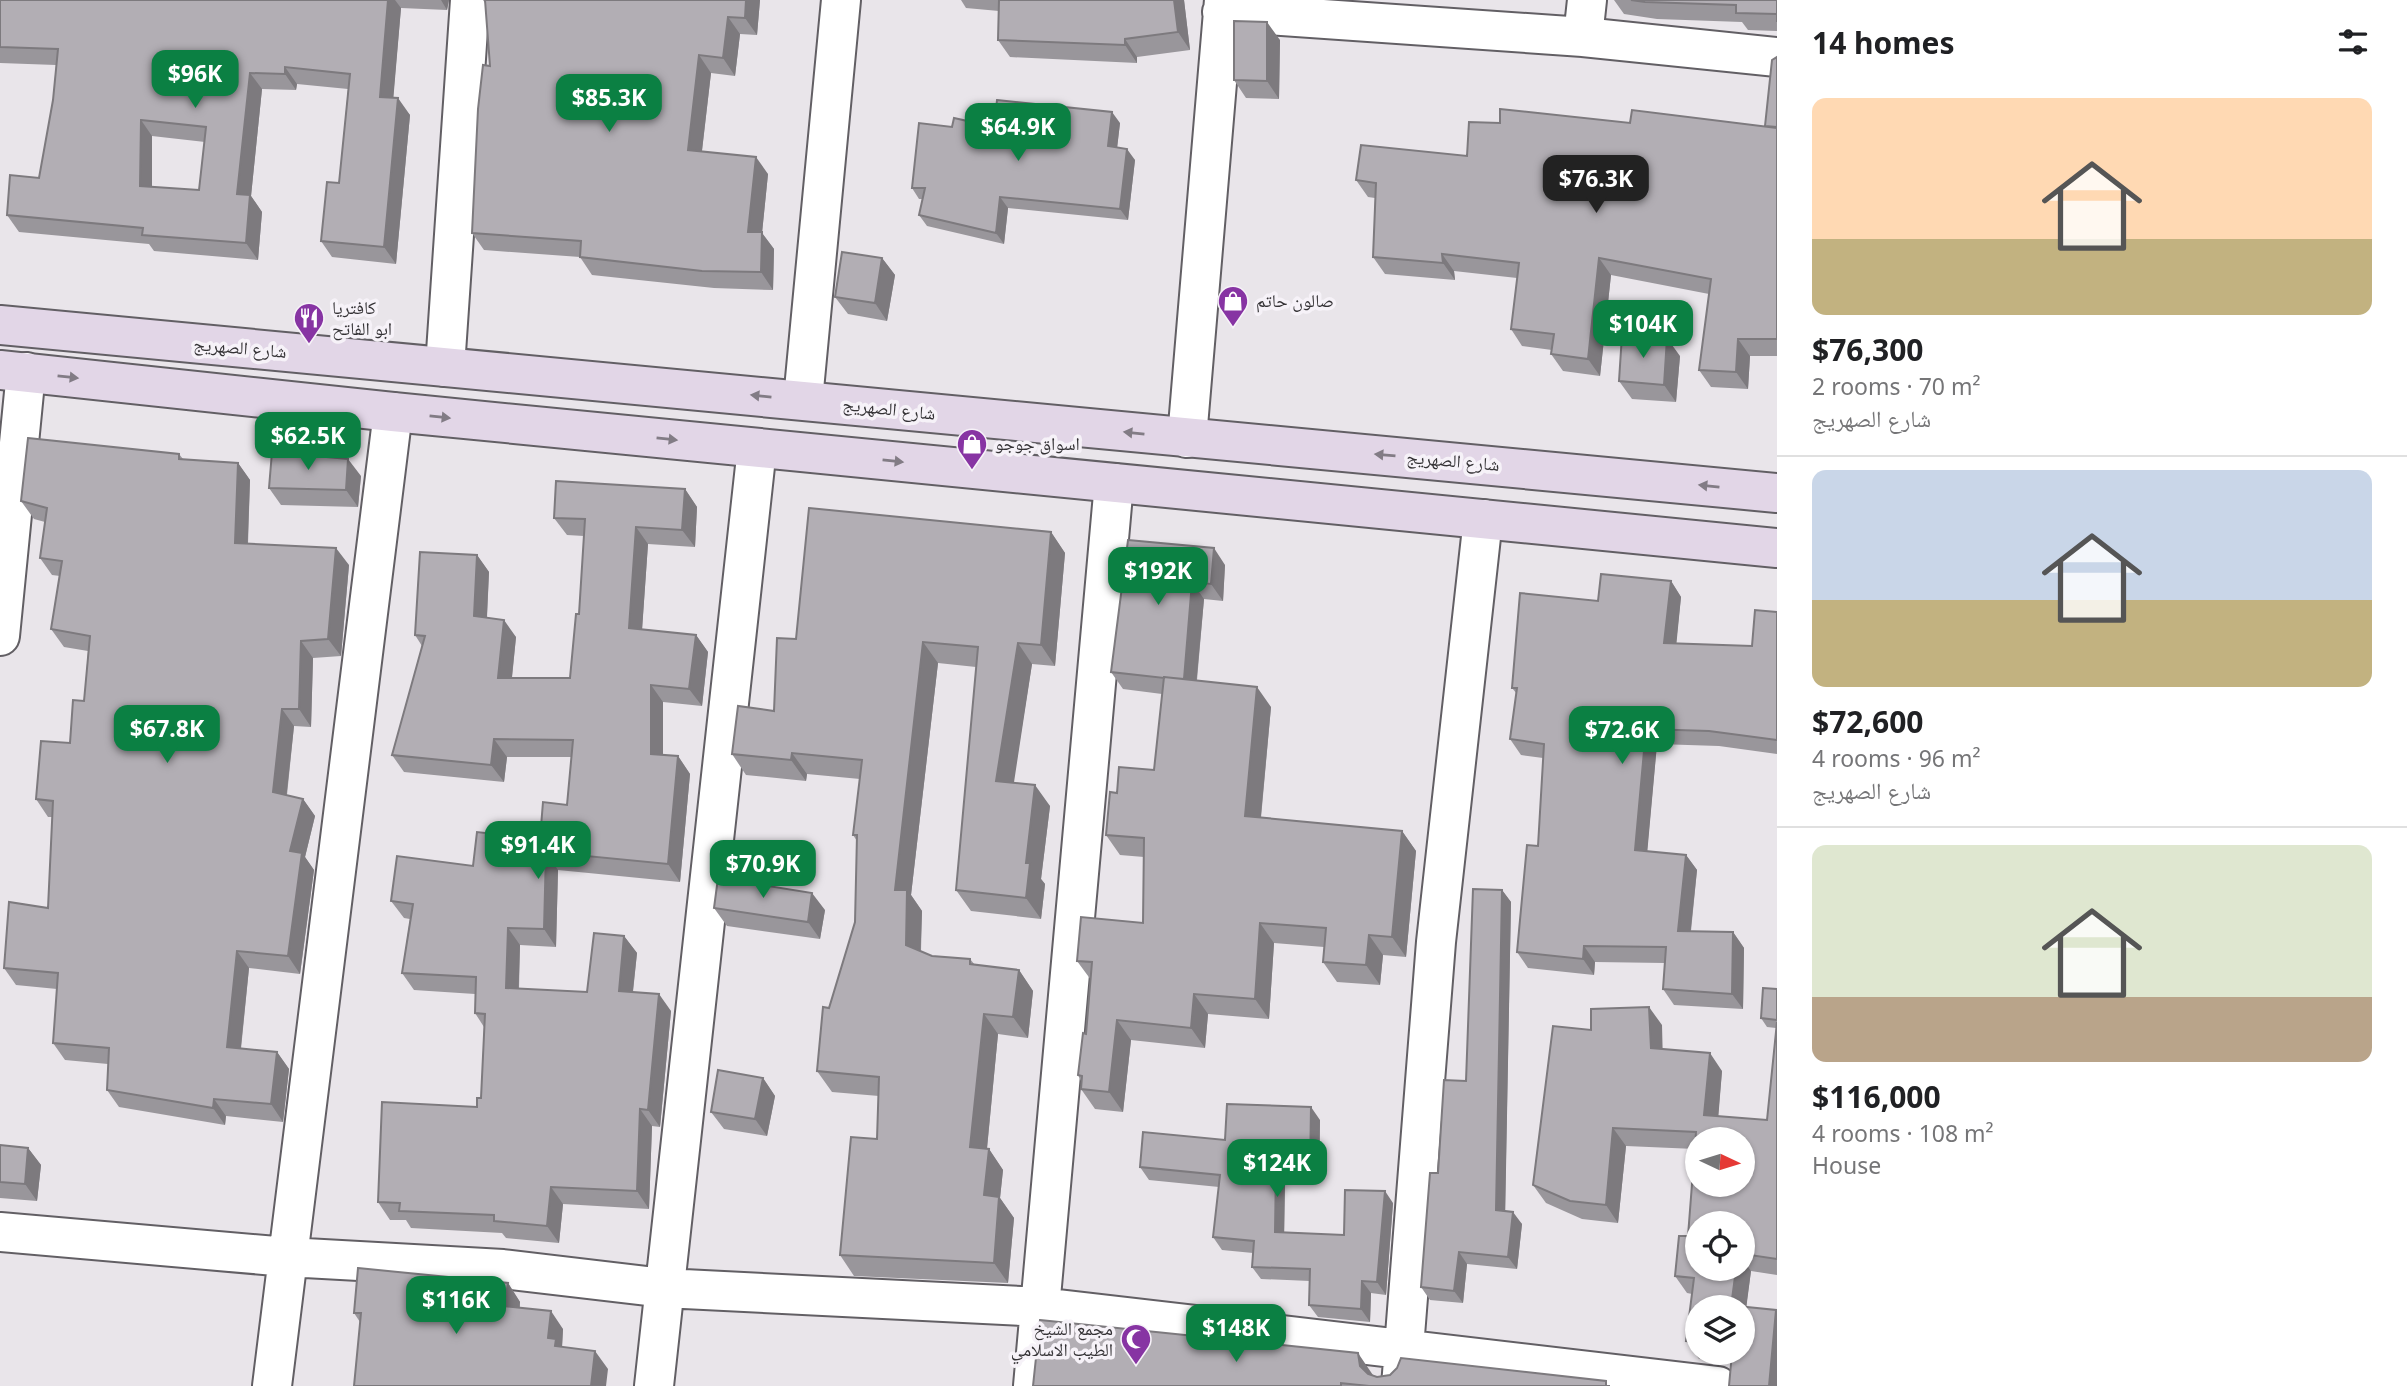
<!DOCTYPE html>
<meta charset="utf-8">
<style>
:root{--surface:#fff;--page:#f2f2f2;--text:#202124;--muted:#757577;--line:#e0e0e0;--accent:#0b8043}
body{margin:0;font-family:"Noto Sans","Noto Naskh Arabic",sans-serif;background:var(--page);color:var(--text);height:100vh;display:flex;flex-direction:column;font-size:26px;white-space:nowrap}
*{box-sizing:border-box;margin:0}
p{font-size:23px;color:var(--muted)}
.icon{flex:none;width:38px;height:38px;fill:none;stroke:currentColor;stroke-width:2;stroke-linecap:round;stroke-linejoin:round}
.map{position:relative;flex:1;overflow:hidden}
.sheet{display:flex;flex-direction:column;background:var(--surface);width:630px}
.sheet>*{flex:none}
.needle{width:46px;rotate:94deg}
.controls{position:absolute;left:1685px;top:1127px;display:grid;gap:14px}
.controls a{display:grid;place-items:center;width:70px;height:70px;border-radius:50%;background:var(--surface);box-shadow:0 2px 5px #0004;font-size:35px}
.price{position:absolute;translate:-50% -60px;padding:0 16px;border-radius:14px;background:var(--accent);color:#fff;font-size:23px;line-height:46px;filter:drop-shadow(0 2px 4px #0008)}
.price::after{content:'';position:absolute;left:50%;top:42px;width:21px;height:16px;margin-left:-10px;background:inherit;clip-path:polygon(0 0,100% 0,50% 100%)}
.price.current{background:#222;color:#fff}
ul{padding:0;list-style:none}
li{display:grid;align-content:center;gap:14px;height:371px;padding:0 35px}
li+li{border-top:2px solid var(--line)}
li span{display:grid;place-items:center;height:217px;border-radius:14px;color:#555}
li>.icon{margin-inline-start:auto}
span .icon{width:126px;height:126px;fill:#fffc;stroke-width:1}
li b{font-size:30px}
h2{display:flex;justify-content:space-between;align-items:center;height:84px;padding:0 35px;font-size:30px}
main{display:flex;flex:1;min-height:0}
.map>svg:first-child{display:block}
.lines{fill:none;stroke-linecap:round;stroke-linejoin:round}
.street-casing{stroke:#625f64;stroke-width:42}
.secondary-casing{stroke:#625f64;stroke-width:42}
.street{stroke:#fff;stroke-width:38}
.secondary{stroke:#e2d6e7;stroke-width:38}
.wall{fill:#99969b;fill-rule:evenodd}
.shaded-wall{fill:#7d7a7e}
.building{fill:#b2aeb4;stroke:#7d7a7e;stroke-width:2;fill-rule:evenodd}
.oneway{fill:#827c85}
.labels{text-anchor:middle;stroke-width:7;stroke-linejoin:round;paint-order:stroke}
.poi-label{font-size:18px;fill:#343235;stroke:#f6f2f8;text-anchor:start}
.street-label{font-size:18px;fill:#343235;stroke:#f6f2f8}
</style>
<main>
<div class="map">
<svg width="1777" height="1386" viewBox="0 0 1777 1386">
<rect width="100%" height="100%" fill="#e9e5ea"/>
<g class="lines">
<g class="street-casing">
<path id="street" d="M1222,12L1583,37L1777,57
M1583,37L1587,0
M445,367L470,0
M803,400L841,0
M1187,438L1224,0
M0,636L26,372
M0,1232L287,1257L503,1269L664,1288L1041,1307L1718,1386
M272,1386L393,412
M654,1386L757,448
M1033,1386L1114,483
M1401,1386L1436,942L1483,519"/>
</g>
<g class="secondary-casing">
<path id="secondary" d="M0,325L1777,493
M0,370L393,412L1777,548"/>
</g>
<use href="#street" class="street"/>
<use href="#secondary" class="secondary"/>
</g>
<path class="wall" d="M0,0H449L447,10L401,8L393,98L410,115L396,264L332,257L321,241L339,183L348,89L297,84L296,90L262,89L251,196L262,212L258,260L154,251L149,244L19,232L7,215L39,178L53,100L56,65L0,63ZM152,136L205,142L199,190L152,187Z
M483,0H760L757,35L740,34L735,76L711,73L702,151L768,174L762,233L774,249L773,290L714,288L592,275L580,257L484,250L472,233L490,66L485,3Z
M961,0H1184L1190,50L1137,57V63L1010,57L998,40L999,11L966,8Z
M1614,0H1777V31L1748,30L1742,22L1657,19L1624,14Z
M1280,40L1279,99L1246,98L1234,80Z
M1777,57V356H1750L1748,389L1711,387L1699,370L1709,294L1611,275L1600,376L1563,371L1551,354L1552,350L1522,346L1511,329L1517,278L1454,271L1455,280L1385,274L1373,257L1375,198L1368,197L1356,180L1467,156L1500,123L1765,126Z
M1120,123L1117,148L1135,160L1128,220L1008,208L1004,244L927,226L919,215L923,199H919L912,188L952,127H994Z
M882,258L895,275L887,321L848,314L835,297Z
M1680,356L1676,402L1632,399L1619,381Z
M179,454L183,459L238,463L250,480L248,544L349,565L341,656L313,658L311,727L294,726L287,795L303,799L315,816L305,857L314,870L300,974L249,968L241,1049L277,1052L289,1069L283,1122L226,1116L225,1125L119,1107L107,1090L108,1064L65,1060L53,1043L57,989L16,985L4,968L48,908L52,817H48L36,799L70,743L84,701L88,651L64,647L51,629L60,576L52,575L40,558L45,522L34,519L21,501Z
M361,476L358,507L281,505L269,488Z
M685,489L697,507L695,547L648,544L642,629L696,635L708,652L702,706L663,702V755L678,756L690,774L680,882L558,870L556,947L520,945L519,989L587,992L624,936L637,953L633,992L671,1011L660,1127L652,1126L649,1209L563,1204L559,1243L506,1238L502,1233L411,1228L406,1220H390L378,1202L477,1107L481,1098L484,1027L475,1013V994L414,990L402,973L410,919L404,918L391,901L540,839L567,805L572,757H507L504,782L404,772L392,755L422,646L415,635L477,555L489,572L487,618L516,637L512,678H570L579,614L584,536L567,535L554,518Z
M1051,532L1065,553L1055,666L1032,664L1013,783L1050,806L1041,879L1045,884L1041,919L971,911L956,890L976,667L938,663L911,895L922,911L921,951L932,956L970,959L975,965L1019,970L1033,991L1028,1038L998,1034L987,1149H989L1003,1170L1000,1198L1014,1218L1008,1283L854,1276L840,1255L877,1139L879,1096L832,1092L817,1071L829,1008L855,922L857,841L853,835L860,779L807,774L806,781L746,775L732,754L774,711L796,639Z
M1128,540L1225,565L1223,601L1204,599L1197,680L1271,707L1261,818L1402,831L1416,851L1406,957L1383,955L1380,985L1337,982L1323,962L1324,947L1274,943L1269,1019L1208,1014L1205,1048L1131,1040L1123,1112L1095,1109L1081,1089V1081L1078,1075L1086,1034L1091,980L1077,961L1143,923L1144,857L1120,855L1106,835L1117,793L1154,770L1162,694L1123,689L1111,672Z
M1671,581L1681,597L1676,643L1752,646L1777,612V754L1719,746L1657,744L1647,851L1686,855L1697,870L1691,931L1733,932L1744,948L1743,1009L1674,1005L1663,989L1665,963L1595,962L1594,975L1528,968L1517,952L1538,846L1543,758L1521,755L1510,739L1517,694L1512,688L1598,601Z
M1502,890L1511,902L1505,1211L1522,1224L1517,1269L1467,1264L1463,1303L1430,1300L1421,1287L1438,1173L1466,1081Z
M714,908L825,910L820,939L727,926Z
M1777,989V1275L1751,1271L1746,1307L1776,1310L1777,1311V1386L1731,1362L1699,1359L1686,1341L1692,1294L1687,1293L1675,1276L1688,1236L1695,1149L1626,1146L1618,1223L1582,1219L1546,1203L1533,1185L1591,1030L1662,1025V1049L1722,1071L1718,1116L1767,1120L1776,1028L1767,1027L1761,1018ZM1698,1223H1743V1269ZM1743,1307V1353H1698V1342Z
M763,1078L775,1096L767,1136L724,1129L711,1112Z
M1320,1120L1319,1183L1285,1180L1284,1232L1344,1235L1393,1203L1386,1295L1371,1293L1370,1322L1318,1317L1309,1305L1310,1281L1261,1279L1252,1267L1253,1253L1222,1250L1213,1237L1219,1187L1149,1180L1140,1167L1225,1140Z
M0,1145L28,1148L41,1165L37,1201L0,1198Z
M508,1283L520,1302V1307L563,1329L562,1347L608,1369L360,1322L354,1313Z
M1374,1376L1377,1377L1610,1386H1033Z"/>
<path class="shaded-wall" d="M388,0H395L401,8L392,114L380,97Z
M441,0H449L447,10Z
M746,0H760L757,35L745,18Z
M1174,0H1184L1190,50L1178,32Z
M728,17L740,34L735,76L723,58Z
M1267,22L1280,40L1279,99L1267,81Z
M1125,39L1137,57V63L1125,45Z
M699,55L711,73L700,167L688,150Z
M285,67L297,84L296,90L285,74Z
M250,73L262,89L251,196L262,212L258,260L246,243L237,194Z
M398,98L410,115L396,264L384,247Z
M1112,112L1120,123L1116,157L1108,146Z
M141,120L152,136V202L140,186Z
M1127,149L1135,160L1128,220L1120,209Z
M756,157L768,174L762,233L774,249L773,290L761,272L748,232Z
M1000,197L1008,208L1004,244L996,233Z
M1442,254L1454,271L1455,280L1443,263Z
M882,258L895,275L887,321L875,303Z
M1599,258L1611,275L1600,376L1588,359Z
M1667,338L1680,356L1676,402L1664,385Z
M1738,339L1750,356L1748,389L1736,372Z
M348,459L361,476L358,507L346,490Z
M238,463L250,480L247,561L235,543Z
M685,489L697,507L695,547L682,530Z
M636,527L648,544L641,645L629,628Z
M1051,532L1065,553L1055,666L1041,645Z
M336,548L349,565L341,656L328,639Z
M1214,548L1225,565L1223,601L1211,584Z
M477,555L489,572L486,634L474,616Z
M1671,581L1681,597L1675,658L1664,643Z
M1192,582L1204,599L1195,697L1184,681Z
M504,620L516,637L510,695L498,678Z
M696,635L708,652L702,706L689,689Z
M301,641L313,658L311,727L299,709Z
M923,642L938,663L911,895L922,911L920,966L906,945L895,890Z
M1018,643L1032,664L1011,802L996,781Z
M651,685L663,702V771L651,754Z
M1257,687L1271,707L1259,836L1245,816Z
M282,709L294,726L285,809L273,792Z
M1646,729L1657,744L1646,866L1635,850Z
M494,739L507,757L504,782L491,765Z
M792,753L807,774L806,781L791,760Z
M678,756L690,774L680,882L668,864Z
M1035,785L1050,806L1041,879L1045,884L1041,919L1026,898V863Z
M303,799L315,816L305,857L314,870L300,974L288,956L290,851Z
M1402,831L1416,851L1406,957L1392,937Z
M546,852L558,870L556,947L544,929Z
M1686,855L1697,870L1689,946L1678,931Z
M1502,890L1511,902L1505,1223L1496,1210Z
M812,893L825,910L820,939L808,922Z
M1260,923L1274,943L1269,1019L1255,999Z
M508,928L520,945L518,1006L506,988Z
M1733,932L1744,948L1743,1009L1732,994Z
M1369,935L1383,955L1380,985L1366,965Z
M624,936L637,953L631,1008L619,991Z
M1584,946L1595,962L1594,975L1583,959Z
M237,951L249,968L239,1065L227,1047Z
M1019,970L1033,991L1028,1038L1013,1017Z
M659,994L671,1011L660,1127L648,1110Z
M1194,994L1208,1014L1205,1048L1191,1028Z
M1649,1007L1662,1025L1663,1065L1651,1048Z
M984,1014L998,1034L985,1168L970,1147Z
M1117,1020L1131,1040L1123,1112L1109,1092Z
M277,1052L289,1069L283,1122L271,1104Z
M1710,1053L1722,1071L1717,1133L1704,1115Z
M763,1078L775,1096L767,1136L755,1119Z
M214,1099L226,1116L225,1125L213,1108Z
M1311,1107L1320,1120L1319,1183L1310,1171Z
M640,1109L652,1126L649,1209L637,1191Z
M1613,1128L1626,1146L1618,1223L1606,1205Z
M28,1148L41,1165L37,1201L25,1184Z
M989,1149L1003,1170L1000,1198L1014,1218L1008,1283L994,1263L984,1195Z
M1276,1167L1285,1180L1284,1244L1275,1232Z
M551,1187L563,1204L559,1243L547,1226Z
M1385,1191L1393,1203L1386,1295L1377,1282Z
M1513,1212L1522,1224L1517,1269L1508,1257Z
M1459,1252L1467,1264L1463,1303L1454,1291Z
M1743,1260L1751,1271L1743,1333V1307H1731L1736,1269H1743Z
M1362,1281L1371,1293L1370,1322L1361,1309Z
M508,1283L520,1302L517,1324L504,1306Z
M1776,1310L1777,1311V1386H1769Z
M551,1311L563,1329L562,1347L568,1365L548,1338Z
M595,1351L608,1369L606,1386H591Z
M1358,1353L1379,1384L1380,1386L1360,1366Z"/>
<path class="building" d="M0,0H388L380,97L398,98L384,247L321,241L327,182L339,183L350,74L285,67V74L250,73L237,194L250,195L246,243L142,235L143,228L7,215L10,175L39,178L53,100L58,49L0,47ZM141,120L206,127L199,190L140,186Z
M485,0H746L745,18L728,17L723,58L699,55L688,150L756,157L748,232H762L761,272L702,271L580,257L581,241L472,233L478,109L483,65L490,66Z
M999,0H1174L1178,32L1125,39V45L998,40Z
M1631,0H1777V22V14L1736,13V5L1645,2Z
M1234,21L1267,22V81L1234,80Z
M1777,57V127L1765,126L1772,60Z
M997,100L1112,112L1108,146L1127,149L1120,209L1000,197L996,233L919,215L925,188H912L919,123L952,127L954,118L994,127Z
M1500,109L1630,123L1632,110L1777,128V339H1738L1736,372L1699,370L1711,279L1599,258L1588,359L1551,354L1554,334L1511,329L1519,263L1442,254L1443,263L1373,257L1376,183L1356,180L1361,145L1467,156L1469,122L1500,123Z
M842,252L882,258L875,303L835,297Z
M1622,335L1667,338L1664,385L1619,381Z
M28,438L179,454V459L238,463L235,543L336,548L328,639L301,641L299,709H282L273,792L303,799L290,851L302,853L288,956L237,951L227,1047L277,1052L271,1104L214,1099L213,1108L107,1090L109,1048L53,1043L58,973L4,968L9,902L48,908L53,801L36,799L41,741L70,743L73,700L84,701L90,636L51,629L62,561L40,558L47,508L21,501Z
M272,452L348,459L346,490L269,488Z
M556,481L685,489L682,530L636,527L629,628L696,635L689,689L651,685V754L678,756L668,864L546,852L544,929L508,928L506,988L587,992L594,933L624,936L619,991L659,994L648,1110L640,1109L637,1191L551,1187L547,1226L494,1221V1215L399,1211L400,1203L378,1202L382,1102L477,1107V1098H481L485,1014L475,1013L476,977L402,973L413,904L391,901L397,856L473,866L477,832L540,839L543,802L567,805L573,740L494,739L491,765L392,755L425,636L415,635L420,552L477,555L474,616L504,620L498,678H570L576,614H579L585,519L554,518Z
M809,508L1051,532L1041,645L1018,643L996,781L1035,785L1026,863H1030L1026,898L956,890L978,647L923,642L895,890H907L906,945L932,956L970,959V964L1019,970L1013,1017L984,1014L970,1147L989,1149L984,1195L999,1197L994,1263L840,1255L851,1137L877,1139L879,1077L817,1071L823,1007L829,1008L855,922L857,835H853L862,760L792,753L791,760L732,754L738,706L774,711L777,638L796,639Z
M1128,540L1214,548L1211,584L1192,582L1184,679L1164,677V678L1111,672Z
M1601,574L1671,581L1664,643L1752,646L1755,610L1777,612V740L1709,731L1646,729L1635,850L1686,855L1678,931L1733,932L1732,994L1663,989L1666,947L1584,946L1583,959L1517,952L1527,845L1538,846L1544,744L1510,739L1517,688H1512L1520,593L1598,601Z
M1164,677L1257,687L1245,816L1402,831L1392,937L1369,935L1366,965L1323,962L1326,928L1260,923L1255,999L1194,994L1191,1028L1117,1020L1109,1092L1081,1089L1082,1076L1078,1075L1083,1033L1086,1034L1092,962L1077,961L1081,917L1143,923L1144,838L1106,835L1110,792L1117,793L1119,767L1154,770Z
M718,878L812,893L808,922L714,908Z
M1473,889L1502,890L1496,1210L1513,1212L1508,1257L1459,1252L1454,1291L1421,1287L1430,1173H1438L1444,1080L1466,1081Z
M1763,988L1777,989V1020L1761,1018Z
M1649,1007L1651,1048L1710,1053L1704,1115L1767,1120L1777,1022V1259L1743,1254V1223H1698V1269H1736L1731,1307H1698V1342L1686,1341L1694,1278L1675,1276L1679,1236H1688L1696,1132L1613,1128L1606,1205L1570,1201L1533,1185L1553,1026L1591,1030V1009ZM1698,1139H1743V1185H1698Z
M718,1070L763,1078L755,1119L711,1112Z
M1227,1104L1311,1107L1310,1171L1276,1167L1275,1232L1344,1235L1345,1190L1385,1191L1377,1282L1362,1281L1361,1309L1309,1305L1310,1269L1252,1267L1254,1241L1213,1237L1220,1175L1140,1167L1143,1132L1225,1140Z
M0,1145L28,1148L25,1184L0,1182Z
M358,1268L508,1283L504,1306L551,1311L548,1338L556,1339L555,1346L595,1351L591,1386H354L361,1313H354Z
M1737,1306L1776,1310L1769,1386H1729L1732,1353H1743V1307H1737Z
M1040,1320L1358,1353L1360,1366L1368,1374L1377,1377L1390,1375L1397,1368L1401,1358L1606,1381V1386H1610H1369L1341,1383V1386H1033Z"/>
<defs><path id="oneway-solid" d="M-6-.8H1V-3.2L6.5 0L1 3.2V.8H-6Z" transform="scale(1.75)"/></defs>
<g class="oneway">
<use href="#oneway-solid" transform="translate(68 377) rotate(6)"/>
<use href="#oneway-solid" transform="translate(761 396) rotate(-174)"/>
<use href="#oneway-solid" transform="translate(440 417) rotate(6)"/>
<use href="#oneway-solid" transform="translate(1134 433) rotate(-174)"/>
<use href="#oneway-solid" transform="translate(667 439) rotate(6)"/>
<use href="#oneway-solid" transform="translate(1385 455) rotate(-175)"/>
<use href="#oneway-solid" transform="translate(893 461) rotate(6)"/>
<use href="#oneway-solid" transform="translate(1709 486) rotate(-174)"/>
</g>
<defs>
<g id="shop-pin" transform="scale(1.575)"><path d="M0 17L-7.5 6A9.5 9.5 0 1 1 7.5 6Z" fill="#8734a3" stroke="#f6f2f8"/><path d="M-5-2.5h2.3a2.7 3.5 0 0 1 5.4 0H5L5.5 6h-11ZM-1.5-2.5h3a1.5 2.3 0 0 0-3 0Z" fill="#fff"/></g>
<g id="restaurant-pin" transform="scale(1.575)"><path d="M0 17L-7.5 6A9.5 9.5 0 1 1 7.5 6Z" fill="#8734a3" stroke="#f6f2f8"/><path d="M-5-6h1v4h1v-4h1v4h1v-4h1v5L-1.5 .5V6h-2V.5L-5-1ZM5-6V6H3V1.5H1.5Q1.5-4 5-6Z" fill="#fff"/></g>
<g id="mosque-pin" transform="scale(1.575)"><path d="M0 17L-7.5 6A9.5 9.5 0 1 1 7.5 6Z" fill="#8734a3" stroke="#f6f2f8"/><path d="M3.5-4.9A6 6 0 1 0 3.5 4.9A5 5 0 1 1 3.5-4.9Z" fill="#fff"/></g>
</defs>
<g fill-rule="evenodd">
<use href="#shop-pin" x="1233" y="301"/>
<use href="#restaurant-pin" x="309" y="318"/>
<use href="#shop-pin" x="972" y="444"/>
<use href="#mosque-pin" x="1136" y="1339"/>
</g>
<g class="labels">
<g class="poi-label">
<text x="1256" y="307">صالون حاتم</text>
<text x="332" y="314">كافتريا<tspan x="332" dy="21">ابو الفاتح</tspan></text>
<text x="995" y="450">اسواق جوجو</text>
<text x="1113" y="1335" text-anchor="end">مجمع الشيخ<tspan x="1113" dy="21">الطيب الاسلامي</tspan></text>
</g>
<g class="street-label">
<text transform="translate(240 348) rotate(5)" y="6">شارع الصهريج</text>
<text transform="translate(889 409) rotate(6)" y="6">شارع الصهريج</text>
<text transform="translate(1453 461) rotate(5)" y="6">شارع الصهريج</text>
</g>
</g>
</svg>
<div class="controls">
<a><svg class="needle" viewBox="-14 -14 28 28"><path d="M0-13l5 13h-10z" fill="#e53935"/><path d="M0 13l5-13h-10z" fill="#757577"/></svg></a>
<a><svg class="icon" aria-label="locate" viewBox="0 0 24 24"><circle cx="12" cy="12" r="6"/><path d="M12 2v4M12 18v4M2 12h4M18 12h4"/></svg></a>
<a><svg class="icon" aria-label="layers" viewBox="0 0 24 24"><path d="M12 4l9 5-9 5-9-5zM3 14l9 5 9-5"/></svg></a>
</div>
<b class="price" style="left:195px;top:110px">$96K</b>
<b class="price" style="left:609px;top:134px">$85.3K</b>
<b class="price" style="left:1018px;top:163px">$64.9K</b>
<b class="price current" style="left:1596px;top:215px">$76.3K</b>
<b class="price" style="left:1643px;top:360px">$104K</b>
<b class="price" style="left:308px;top:472px">$62.5K</b>
<b class="price" style="left:1158px;top:607px">$192K</b>
<b class="price" style="left:167px;top:765px">$67.8K</b>
<b class="price" style="left:1622px;top:766px">$72.6K</b>
<b class="price" style="left:538px;top:881px">$91.4K</b>
<b class="price" style="left:763px;top:900px">$70.9K</b>
<b class="price" style="left:1277px;top:1199px">$124K</b>
<b class="price" style="left:456px;top:1336px">$116K</b>
<b class="price" style="left:1236px;top:1364px">$148K</b>
</div>
<section class="sheet">
<h2>14 homes<svg class="icon" aria-label="filters" viewBox="0 0 24 24"><path d="M4 7h16M4 17h16"/><circle cx="9" cy="7" r="2"/><circle cx="15" cy="17" r="2"/></svg></h2>
<ul>
<li><span style="background:linear-gradient(#ffd9b3 65%,#c2b280 0)"><svg class="icon" aria-label="home" viewBox="0 0 24 24"><path d="M3 11l9-7 9 7M6 9v11h12V9"/></svg></span><div><b>$76,300</b><p>2 rooms · 70 m²</p><p>شارع الصهريج</p></div></li>
<li><span style="background:linear-gradient(#c9d6e8 60%,#c2b280 0)"><svg class="icon" aria-label="home" viewBox="0 0 24 24"><path d="M3 11l9-7 9 7M6 9v11h12V9"/></svg></span><div><b>$72,600</b><p>4 rooms · 96 m²</p><p>شارع الصهريج</p></div></li>
<li><span style="background:linear-gradient(#dfe7d0 70%,#b9a48a 0)"><svg class="icon" aria-label="home" viewBox="0 0 24 24"><path d="M3 11l9-7 9 7M6 9v11h12V9"/></svg></span><div><b>$116,000</b><p>4 rooms · 108 m²</p><p>House</p></div></li>
</ul>
</section>
</main>
